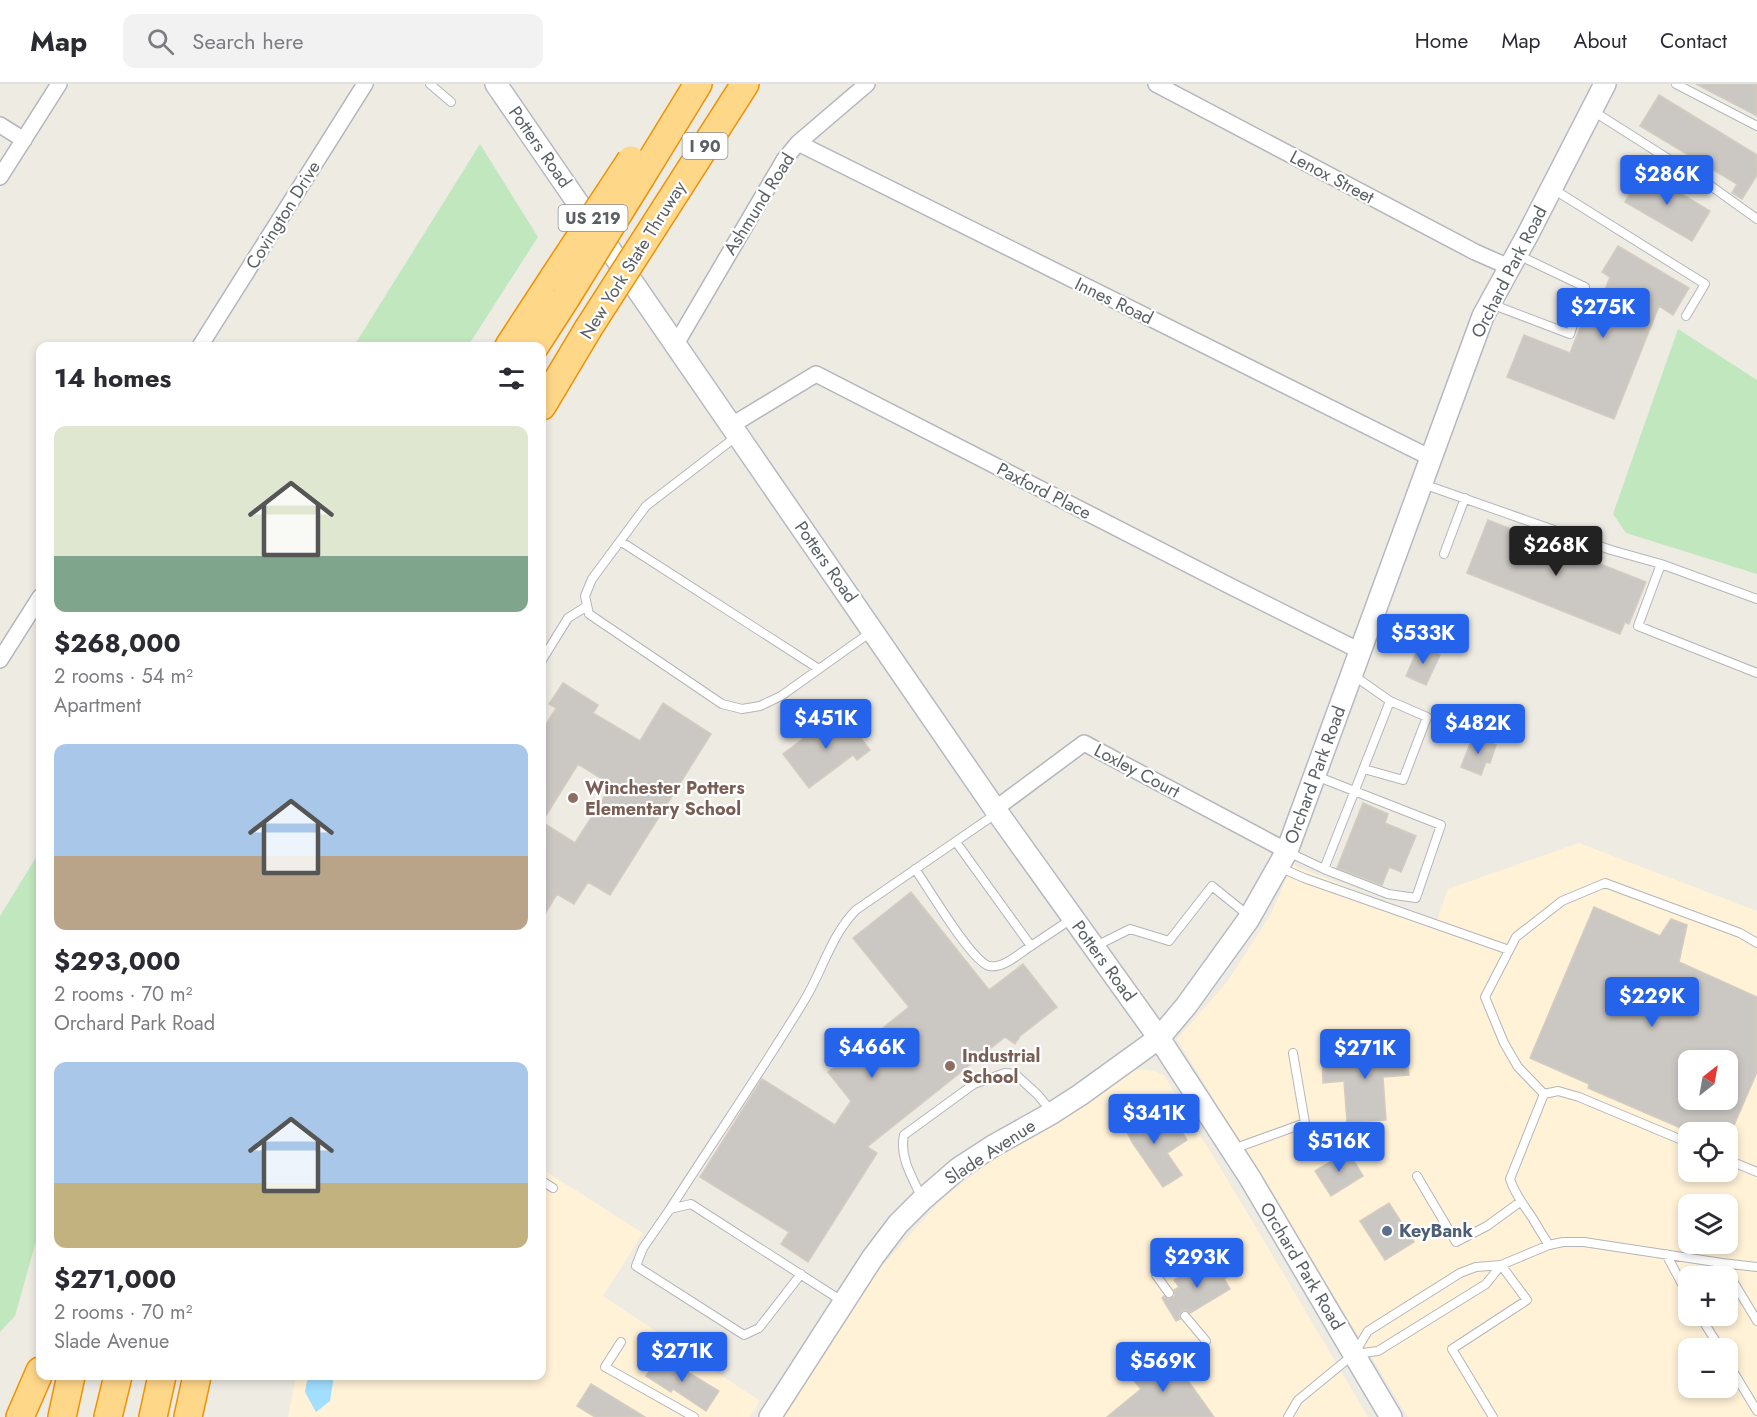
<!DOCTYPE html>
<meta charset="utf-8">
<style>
:root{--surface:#fff;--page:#f2f2f3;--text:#2b2b33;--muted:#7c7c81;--line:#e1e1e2;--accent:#2563eb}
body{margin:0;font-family:Jost,sans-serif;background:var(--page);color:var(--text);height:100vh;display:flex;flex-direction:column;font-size:22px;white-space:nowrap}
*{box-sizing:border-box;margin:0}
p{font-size:20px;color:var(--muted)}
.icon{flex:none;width:33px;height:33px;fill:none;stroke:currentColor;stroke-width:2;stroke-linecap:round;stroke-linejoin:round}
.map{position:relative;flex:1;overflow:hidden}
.drawer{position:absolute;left:36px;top:258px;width:510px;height:1038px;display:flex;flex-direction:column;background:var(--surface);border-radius:12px;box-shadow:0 3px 9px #0003}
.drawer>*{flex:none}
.needle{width:39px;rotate:31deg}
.controls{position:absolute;left:1678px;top:966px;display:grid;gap:12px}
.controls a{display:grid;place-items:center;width:60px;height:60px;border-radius:12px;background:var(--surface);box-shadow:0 3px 9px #0003;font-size:30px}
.price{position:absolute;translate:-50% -51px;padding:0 14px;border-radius:6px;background:var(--accent);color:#fff;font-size:20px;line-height:39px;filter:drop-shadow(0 2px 3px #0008)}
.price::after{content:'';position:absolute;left:50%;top:36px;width:18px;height:14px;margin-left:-9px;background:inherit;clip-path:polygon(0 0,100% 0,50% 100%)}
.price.current{background:#222;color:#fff}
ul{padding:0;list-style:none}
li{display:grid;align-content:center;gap:12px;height:318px;padding:0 18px}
li span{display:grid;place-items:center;height:186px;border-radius:12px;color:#555}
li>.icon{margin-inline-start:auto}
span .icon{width:108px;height:108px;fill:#fffc;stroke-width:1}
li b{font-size:26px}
h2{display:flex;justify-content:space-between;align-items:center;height:72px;padding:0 18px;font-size:26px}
header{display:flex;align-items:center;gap:36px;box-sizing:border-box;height:84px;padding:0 30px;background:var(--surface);border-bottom:2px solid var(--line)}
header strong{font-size:28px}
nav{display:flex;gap:33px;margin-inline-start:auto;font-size:21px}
.search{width:420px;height:54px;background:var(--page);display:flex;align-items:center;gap:15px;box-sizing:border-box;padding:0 21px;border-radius:12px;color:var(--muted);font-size:22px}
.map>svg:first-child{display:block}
.commercial{fill:#fff2d7;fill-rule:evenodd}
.green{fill:#c1e7be}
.water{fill:#a2deff}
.building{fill:#cbc7c2;stroke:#d3ccc1;stroke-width:1.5;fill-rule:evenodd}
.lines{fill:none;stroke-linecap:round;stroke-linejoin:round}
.lane-casing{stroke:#b3b6ba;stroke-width:10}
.street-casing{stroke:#b3b6ba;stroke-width:18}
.secondary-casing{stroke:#b6bac0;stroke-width:24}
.highway-casing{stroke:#f19100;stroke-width:30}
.lane{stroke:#fff;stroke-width:8}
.street{stroke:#fff;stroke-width:15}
.secondary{stroke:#fff;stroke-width:21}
.highway{stroke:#ffd789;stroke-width:27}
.highway-bridge-casing{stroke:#f19100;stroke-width:30;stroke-linecap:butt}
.highway-bridge{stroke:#ffd789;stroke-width:27}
.education-dot{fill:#8d6e63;stroke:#fff;stroke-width:2}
.service-dot{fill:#5c6f8a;stroke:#fff;stroke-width:2}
.labels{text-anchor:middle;stroke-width:4.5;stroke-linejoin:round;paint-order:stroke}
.shield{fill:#fff;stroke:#8c9092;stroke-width:1.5}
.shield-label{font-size:16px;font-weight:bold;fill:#5b6064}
.street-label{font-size:18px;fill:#5b6064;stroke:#fff}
.education-label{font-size:18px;font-weight:bold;fill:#785e54;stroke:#fff;text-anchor:start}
.service-label{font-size:18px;font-weight:bold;fill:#4e5e75;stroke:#fff;text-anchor:start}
</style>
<header>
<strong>Map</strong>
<div class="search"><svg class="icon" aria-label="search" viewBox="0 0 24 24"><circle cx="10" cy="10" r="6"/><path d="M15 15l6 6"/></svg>Search here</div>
<nav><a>Home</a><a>Map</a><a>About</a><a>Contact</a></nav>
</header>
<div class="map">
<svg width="1757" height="1333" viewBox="0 0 1757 1333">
<rect width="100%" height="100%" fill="#eeebe3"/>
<path class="commercial" d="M1579,759L1757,827V1333H1408L1177,955L1227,898L1271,830L1292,781L1436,838L1448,805ZM1689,976H1728V1016H1689ZM1689,1048H1728V1088H1689ZM1689,1120H1728V1160H1689ZM1689,1192H1728V1232H1689ZM1689,1264H1728V1304H1689Z
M1138,985L1154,987L1164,991L1257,1145L1368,1333H781L878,1187L939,1118L989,1078L1126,990Z
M542,1085L643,1149L603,1212L760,1317L750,1333H288L296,1292H542Z"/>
<path class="green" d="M480,60L538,153L468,262H354Z
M1678,245L1757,296V490L1626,449L1613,430Z
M40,767V1143L15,1232L0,1248V832Z"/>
<path class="water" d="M308,1292H334L330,1317L316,1328L305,1308Z"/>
<path class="building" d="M1696,0H1757V32Z
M1659,11L1757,71V91L1742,115L1732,109L1737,100L1640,42Z
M1643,87L1710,127L1692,157L1625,118Z
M1618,162L1689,204L1673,231L1659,222L1614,335L1507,293L1524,251L1570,269L1592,214L1600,218L1610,193L1602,188Z
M1488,436L1646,498L1629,540L1625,538L1620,550L1467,489Z
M1419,562L1440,571L1426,601L1406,592Z
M563,599L598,621L593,629L640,657L663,619L711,650L610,811L588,798L574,820L557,810L542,835V647L556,624L549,620ZM578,680L612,701L575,759L542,738Z
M840,627L870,666L857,676L853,671L809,704L783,670Z
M1473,652L1496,661L1490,679L1486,678L1481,691L1461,683Z
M1363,719L1388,730L1385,739L1416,752L1401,788L1389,783L1382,801L1337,784Z
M911,808L989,906L1023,880L1057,923L1020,952L1015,960L1005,953L867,1063L877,1069L808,1178L781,1160L789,1148L700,1093L762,995L835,1041L851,1017L828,988L909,923L853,854Z
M1594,823L1660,852L1671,835L1687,841L1679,878L1757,913V988L1731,1048H1690L1588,1004L1589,1000L1530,974ZM1689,976H1728V1016H1689Z
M1407,965L1409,991L1383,993L1386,1036L1347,1038L1344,997L1323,999L1322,971Z
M1139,1022L1153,1052L1176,1038L1187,1056L1167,1069L1182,1091L1163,1103L1132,1058L1119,1031Z
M1348,1067L1363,1092L1331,1112L1315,1087Z
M1389,1119L1414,1158L1385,1176L1360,1137Z
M1211,1174L1217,1183L1220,1182L1227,1193L1224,1195L1230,1205L1190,1229L1186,1226L1182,1227L1179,1231L1180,1235L1176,1237L1162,1214L1164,1212L1169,1215L1173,1213L1175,1211L1174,1206L1179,1203L1174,1196Z
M1166,1266L1214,1333H1107L1141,1305L1131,1293Z
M659,1271L719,1307L706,1327L673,1305L671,1308L646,1292Z
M591,1300L645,1333H595L577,1322Z"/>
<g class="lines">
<g class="lane-casing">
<path id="lane" d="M430,0L451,18
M1676,0L1757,42
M1593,27L1711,102L1757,135
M1553,105L1705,200L1686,232
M1491,220L1570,250L1585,203L1518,171
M737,352L646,422L592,495L585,512L589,530L722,620L742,625L760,622L781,612L871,548
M1423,400L1611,466L1661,480L1757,515
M620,457L819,585
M1444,470L1465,414
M1661,480L1638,542L1757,589
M542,576L568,534L587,522
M1353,591L1390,617L1427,633L1403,696L1364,685
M956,758L1031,862L1073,834
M1288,768L1324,785L1388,810L1416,814L1441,741L1316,692
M1279,783L1304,794L1509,866
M915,785C928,803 971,877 989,882C1003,885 1020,869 1031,862
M1324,785L1390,617
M1094,863L1130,845L1169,857L1212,802L1249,832
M1544,1010L1558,1007L1579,1013L1689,1059
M1233,1065L1305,1039L1293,969
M1728,1076L1757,1088
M1417,1092L1456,1158L1487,1142L1520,1118
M542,1097L553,1104
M922,1114C913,1095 899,1073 904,1051L974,1000L1005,989L1015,990L1038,1011L1051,1027
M670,1125C714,1056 761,988 804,917C822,888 831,851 856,826L997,729
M1549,1161C1543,1152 1538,1143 1533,1135C1524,1121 1515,1111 1510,1095L1544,1010L1518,983L1504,959L1485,913L1516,853L1562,817L1605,799L1740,849L1757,859
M1666,1170L1689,1213
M1722,1179L1757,1183
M801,1190L759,1244L744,1251L636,1182L643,1164L670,1125L691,1120L842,1217
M1156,1191L1169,1209
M1185,1232L1206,1257
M1700,1232L1720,1264
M621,1258L605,1283L694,1333
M1355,1270L1378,1267L1486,1200L1501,1181
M1728,1279L1757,1327
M1288,1333L1298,1316L1354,1270L1368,1247L1460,1189L1476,1183L1501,1181L1549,1161L1563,1158H1584L1722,1179L1757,1237
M1493,1333L1452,1265L1527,1216L1501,1181"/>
</g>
<g class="street-casing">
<path id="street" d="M1156,0L1475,168L1509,183
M0,41L24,56
M798,59L1431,374
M0,93L59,0
M676,260L784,76L798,59L867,0
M200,262L365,0
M732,341L816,290L1232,503L1360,567
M0,576L40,513
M995,725L1084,659L1287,767"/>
</g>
<g class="secondary-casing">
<path id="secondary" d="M496,0L995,725L1159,954L1250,1094L1391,1333
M770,1333L844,1218L873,1173L898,1140L922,1116L959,1084L993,1062L1052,1029L1080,1011L1159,954L1186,922L1248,836L1287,767L1483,232L1528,150L1605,0"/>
</g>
<g class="highway-casing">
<path id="highway" d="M641,93L698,0
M665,125L745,0
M509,262L554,193
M535,262L566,214
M542,322L588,245
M20,1333L40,1287
M62,1333L71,1292
M108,1333L118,1292
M153,1333L162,1292
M188,1333L197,1292"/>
</g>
<use href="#lane" class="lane"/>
<use href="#street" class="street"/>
<use href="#secondary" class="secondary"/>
<use href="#highway" class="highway"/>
<g class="highway-bridge-casing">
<path id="highway-bridge" d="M554,193L631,76
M566,214L641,93
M588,245L665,125"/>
</g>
<use href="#highway-bridge" class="highway-bridge"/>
</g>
<g class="education-dot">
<circle cx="573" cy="714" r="6"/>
<circle cx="950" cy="982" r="6"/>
</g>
<circle class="service-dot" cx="1387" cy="1147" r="6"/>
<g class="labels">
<g class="shield">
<rect x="682.5" y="49" width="45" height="26" rx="4.5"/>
<rect x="558.5" y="121" width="69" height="26" rx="4.5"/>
</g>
<g class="shield-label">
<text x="705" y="68">I 90</text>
<text x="593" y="140">US 219</text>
</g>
<g class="street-label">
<text transform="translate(540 63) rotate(55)" y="6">Potters Road</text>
<text transform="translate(1332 93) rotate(28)" y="6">Lenox Street</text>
<text transform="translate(759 120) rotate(-58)" y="6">Ashmund Road</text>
<text transform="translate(283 131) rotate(-58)" y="6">Covington Drive</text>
<text transform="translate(633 176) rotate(-58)" y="6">New York State Thruway</text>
<text transform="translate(1509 188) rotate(-63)" y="6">Orchard Park Road</text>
<text transform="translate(1114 217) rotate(26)" y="6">Innes Road</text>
<text transform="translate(1044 407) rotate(27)" y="6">Paxford Place</text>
<text transform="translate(826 478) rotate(55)" y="6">Potters Road</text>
<text transform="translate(1137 687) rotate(28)" y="6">Loxley Court</text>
<text transform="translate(1315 691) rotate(-70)" y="6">Orchard Park Road</text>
<text transform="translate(1104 877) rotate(54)" y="6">Potters Road</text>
<text transform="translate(990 1068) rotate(-33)" y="6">Slade Avenue</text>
<text transform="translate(1302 1182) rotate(59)" y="6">Orchard Park Road</text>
</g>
<g class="education-label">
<text x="585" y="710">Winchester Potters<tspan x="585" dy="21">Elementary School</tspan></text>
<text x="962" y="978">Industrial<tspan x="962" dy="21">School</tspan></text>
</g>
<g class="service-label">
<text x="1399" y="1153">KeyBank</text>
</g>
</g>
</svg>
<div class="controls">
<a><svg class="needle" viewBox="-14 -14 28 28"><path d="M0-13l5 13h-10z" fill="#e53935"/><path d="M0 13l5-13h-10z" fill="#7c7c81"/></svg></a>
<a><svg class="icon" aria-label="locate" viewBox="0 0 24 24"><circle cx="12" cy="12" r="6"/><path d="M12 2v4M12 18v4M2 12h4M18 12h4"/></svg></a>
<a><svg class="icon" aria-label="layers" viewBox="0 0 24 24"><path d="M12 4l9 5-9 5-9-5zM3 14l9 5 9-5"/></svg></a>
<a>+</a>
<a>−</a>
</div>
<b class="price" style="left:1667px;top:122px">$286K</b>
<b class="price" style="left:1603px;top:255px">$275K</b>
<b class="price current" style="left:1556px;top:493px">$268K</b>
<b class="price" style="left:1423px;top:581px">$533K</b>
<b class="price" style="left:826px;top:666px">$451K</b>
<b class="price" style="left:1478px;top:671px">$482K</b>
<b class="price" style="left:1652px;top:944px">$229K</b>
<b class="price" style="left:872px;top:995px">$466K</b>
<b class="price" style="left:1365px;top:996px">$271K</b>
<b class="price" style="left:1154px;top:1061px">$341K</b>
<b class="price" style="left:1339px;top:1089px">$516K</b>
<b class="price" style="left:1197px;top:1205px">$293K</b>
<b class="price" style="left:682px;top:1299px">$271K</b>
<b class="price" style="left:1163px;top:1309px">$569K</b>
<section class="drawer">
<h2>14 homes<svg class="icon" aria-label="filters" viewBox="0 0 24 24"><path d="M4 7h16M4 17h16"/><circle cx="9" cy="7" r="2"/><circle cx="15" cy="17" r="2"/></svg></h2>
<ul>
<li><span style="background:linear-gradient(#dfe7d0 70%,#7fa58c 0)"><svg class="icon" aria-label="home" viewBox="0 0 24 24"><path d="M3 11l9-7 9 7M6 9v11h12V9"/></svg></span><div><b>$268,000</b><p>2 rooms · 54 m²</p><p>Apartment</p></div></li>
<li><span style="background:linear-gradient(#a9c7e8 60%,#b9a48a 0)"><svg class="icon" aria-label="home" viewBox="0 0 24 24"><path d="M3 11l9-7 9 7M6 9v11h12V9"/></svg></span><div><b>$293,000</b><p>2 rooms · 70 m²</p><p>Orchard Park Road</p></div></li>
<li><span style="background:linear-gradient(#a9c7e8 65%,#c2b280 0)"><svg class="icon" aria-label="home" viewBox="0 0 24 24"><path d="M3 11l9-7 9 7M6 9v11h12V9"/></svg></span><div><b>$271,000</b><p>2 rooms · 70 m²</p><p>Slade Avenue</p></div></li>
</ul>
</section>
</div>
